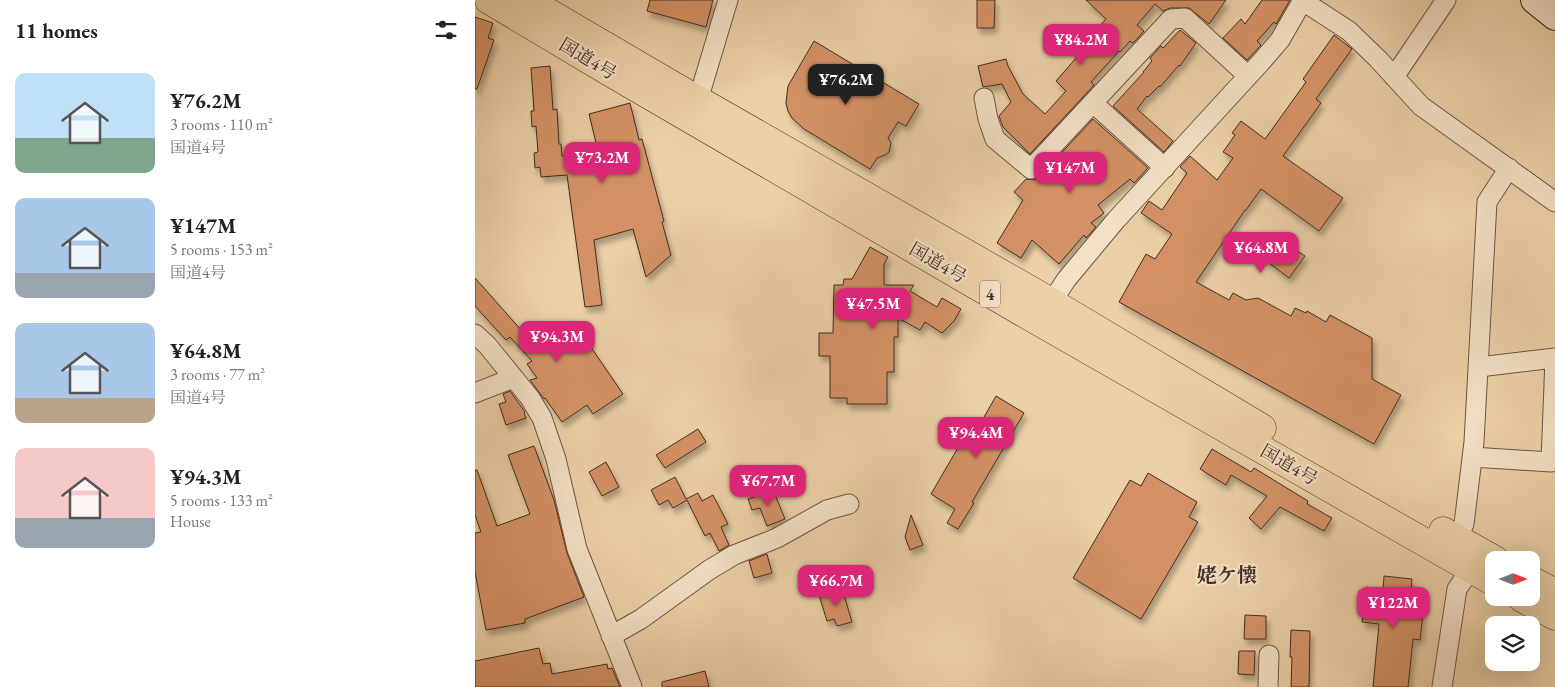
<!DOCTYPE html>
<meta charset="utf-8">
<style>
:root{--surface:#fff;--page:#f2f2f2;--text:#202124;--muted:#757577;--accent:#db2777}
body{margin:0;font-family:"EB Garamond","Noto Serif JP",serif;background:var(--page);color:var(--text);height:100vh;display:flex;flex-direction:column;font-size:19px;white-space:nowrap}
*{box-sizing:border-box;margin:0}
p{font-size:16px;color:var(--muted)}
.icon{flex:none;width:28px;height:28px;fill:none;stroke:currentColor;stroke-width:2;stroke-linecap:round;stroke-linejoin:round}
.map{position:relative;flex:1;overflow:hidden}
.drawer{display:flex;flex-direction:column;background:var(--surface);width:475px}
.drawer>*{flex:none}
.needle{width:32px;rotate:90deg}
.fabs{position:absolute;left:1010px;top:551px;display:grid;gap:10px}
.fabs a{display:grid;place-items:center;width:55px;height:55px;border-radius:10px;background:var(--surface);box-shadow:0 5px 20px #0002;font-size:25px}
.price{position:absolute;translate:-50% -42px;padding:0 11px;border-radius:10px;background:var(--accent);color:#fff;font-size:16px;line-height:32px;filter:drop-shadow(0 1px 2px #0008)}
.price::after{content:'';position:absolute;left:50%;top:30px;width:15px;height:11px;margin-left:-8px;background:inherit;clip-path:polygon(0 0,100% 0,50% 100%)}
.price.active{background:#222;color:#fff}
ul{padding:0;list-style:none}
li{display:flex;align-items:center;gap:15px;height:125px;padding:0 15px}
li span{display:grid;place-items:center;flex:none;width:140px;height:100px;border-radius:10px;color:#555}
li>.icon{margin-inline-start:auto}
span .icon{width:60px;height:60px;fill:#fffc;stroke-width:1}
li b{font-size:21px}
h2{display:flex;justify-content:space-between;align-items:center;height:60px;padding:0 15px;font-size:21px}
main{display:flex;flex:1;min-height:0}
.map>svg:first-child{display:block}
.building{fill:#d39165;stroke:#432c24;filter:url(#shadow)}
.lines{fill:none;stroke-linecap:round;stroke-linejoin:round}
.minor-casing{stroke:#6d5545;stroke-width:21}
.secondary-casing{stroke:#432c24;stroke-width:28}
.trunk-casing{stroke:#432c24;stroke-width:29}
.minor{stroke:#f3e0c6;stroke-width:19}
.secondary{stroke:#f3e0c6;stroke-width:26}
.trunk{stroke:#ecd0a7;stroke-width:28}
.labels{text-anchor:middle;stroke-width:4.5;stroke-linejoin:round;paint-order:stroke}
.shield{fill:#f3e0c6;stroke:#786255;stroke-width:1}
.shield-label{font-size:16px;font-weight:bold;fill:#432c24}
.street-label{font-size:18px;fill:#432c24;stroke:#f3e0c6}
.quarter-label{font-size:20px;font-weight:bold;fill:#432c24;stroke:#f3e0c6}
</style>
<main>
<section class="drawer">
<h2>11 homes<svg class="icon" aria-label="filters" viewBox="0 0 24 24"><path d="M4 7h16M4 17h16"/><circle cx="9" cy="7" r="2"/><circle cx="15" cy="17" r="2"/></svg></h2>
<ul>
<li><span style="background:linear-gradient(#bfe0f5 65%,#7fa58c 0)"><svg class="icon" aria-label="home" viewBox="0 0 24 24"><path d="M3 11l9-7 9 7M6 9v11h12V9"/></svg></span><div><b>¥76.2M</b><p>3 rooms · 110 m²</p><p>国道4号</p></div></li>
<li><span style="background:linear-gradient(#a9c7e8 75%,#9aa5b1 0)"><svg class="icon" aria-label="home" viewBox="0 0 24 24"><path d="M3 11l9-7 9 7M6 9v11h12V9"/></svg></span><div><b>¥147M</b><p>5 rooms · 153 m²</p><p>国道4号</p></div></li>
<li><span style="background:linear-gradient(#a9c7e8 75%,#b9a48a 0)"><svg class="icon" aria-label="home" viewBox="0 0 24 24"><path d="M3 11l9-7 9 7M6 9v11h12V9"/></svg></span><div><b>¥64.8M</b><p>3 rooms · 77 m²</p><p>国道4号</p></div></li>
<li><span style="background:linear-gradient(#f6c9c9 70%,#9aa5b1 0)"><svg class="icon" aria-label="home" viewBox="0 0 24 24"><path d="M3 11l9-7 9 7M6 9v11h12V9"/></svg></span><div><b>¥94.3M</b><p>5 rooms · 133 m²</p><p>House</p></div></li>
</ul>
</section>
<div class="map">
<svg width="1080" height="687" viewBox="0 0 1080 687">
<defs>
<filter id="shadow"><feDropShadow dx="3" dy="5.5" stdDeviation="2.5" flood-color="#0004"/></filter>
</defs>
<rect width="100%" height="100%" fill="#ecd0a7"/>
<filter id="stains"><feTurbulence type="fractalNoise" baseFrequency=".004" numOctaves="4"/><feColorMatrix values="0 0 0 0 .2 0 0 0 0 .09 0 0 0 0 .02 0 0 0 .5 -.17"/></filter>
<radialGradient id="worn" r=".72"><stop offset=".6" stop-color="#630" stop-opacity="0"/><stop offset="1" stop-color="#630" stop-opacity=".3"/></radialGradient>
<path class="building" d="M175,0H238L231,27L172,11Z
M502,0H520L519,28H502Z
M611,0H751L734,24L714,8H695L688,11L680,4L662,25L669,31L658,43L655,41L645,52L644,51L616,82L619,85L555,154L528,127L524,116L536,102L527,84L508,87L503,66L531,59L533,66L548,94L570,114L591,91L581,81L615,42L612,40L631,19Z
M787,0H815L801,24L799,22L782,41L786,45L772,60L748,38L766,19L770,24Z
M0,17L18,23L13,38L19,40L2,89H0Z
M705,30L721,43L705,66L704,65L685,87L684,86L673,97L672,96L662,109L698,141L689,152L638,106L669,72H668L677,61L675,58L686,46L688,48Z
M859,35L877,49L841,99L846,103L808,156L868,198L844,231L786,189L771,210H770L721,282L754,300L758,293L771,300L783,298L816,316L820,308L831,313L832,311L851,322L855,315L897,338V379L926,395L899,444L644,302L671,254L680,259L697,234L666,213L674,201L687,210L712,173L705,167L715,156L742,180L758,158L748,152L760,135L757,133L766,121L790,139L831,82L828,79Z
M339,41L444,104L431,126L423,122L413,138L416,143L414,152L410,155L402,158L395,169L329,129L317,118L313,111L311,103L313,86Z
M75,66L78,110L82,109L84,144H86L87,156L123,151L114,114L155,103L164,140L167,139L189,221L187,222L196,255L171,277L158,229L119,240L127,305L110,307L92,175L66,177L65,167L60,168L59,153L63,152L61,126L57,127L56,111H59L56,68Z
M618,119L673,168L659,183L655,179L623,205L629,213L616,223L621,227L611,238L609,235L584,264L557,240L546,258L522,243L548,200L539,192L551,179L559,180L564,177Z
M805,239L830,256L814,278L790,260Z
M395,247L413,257L409,264V285H439L435,291L462,307L467,298L486,309L479,321L467,333L450,322L445,330L423,318V337H419V372H412V404H372V398H355V356H344V333H358L359,285H368L369,279H377Z
M0,278L47,331L50,329L63,345L98,321L148,394L118,414L112,405L87,422L70,398L69,399L55,380L62,378L52,364L57,361L35,337L31,340L0,306Z
M35,391L50,412L49,413L51,418L31,425L24,404L31,402L28,394Z
M521,396L549,413L497,502L499,503L483,529L472,523L480,509L456,494L495,427L501,431Z
M223,429L231,442L190,468L181,455Z
M59,446L79,500L92,553L109,597L50,619V623L11,630L0,572V533L6,532L0,515V470H2L22,526L55,514L33,455Z
M737,449L776,472L779,468L833,501L832,504L857,518L849,531L805,507L786,529L774,518L792,496L756,475L751,485L725,469Z
M131,462L144,487L127,496L114,472Z
M673,473L722,502L714,517L723,522L666,619L598,578L655,480L666,486Z
M200,477L211,499L223,493L227,501L238,495L253,524L246,527L254,545L244,551L235,533L230,536L212,500L198,508L193,500L184,505L176,490Z
M298,490L310,519L292,526L285,508L277,510L273,499Z
M436,515L448,545L435,550L430,537Z
M292,554L297,573L279,578L274,561Z
M909,576L937,579L936,591H943L941,613H948L945,640L938,639L933,687H898L904,624L887,622L891,587L908,589Z
M367,588L377,622L362,626L359,619L352,621L344,595Z
M770,615L791,616V639H769Z
M816,630L835,631L834,687H816L817,657H815Z
M64,648L68,664L75,663L77,674L132,664L133,669L137,668L145,687H0V661Z
M764,651H780L779,675L763,674Z
M230,671L234,687H187V682Z"/>
<g class="lines">
<g class="minor-casing">
<path id="minor" d="M828,1L874,31L903,59L946,106L1080,202
M919,77L971,0
M509,98L513,119L520,139L556,169L696,19L710,18L773,76
M223,100L253,0
M618,103L690,168
M570,312L591,280L641,220L786,62L805,40L828,0
M0,334L12,345L55,398L67,418L81,459L102,549L157,687
M1004,367L1080,358
M0,393L38,378
M997,457L1076,462L1080,358
M982,539L989,524L999,442L1012,202L1034,168
M136,636L166,619L234,570L259,555L302,538L352,510L374,504
M793,687L794,655
M967,687L982,589L996,569"/>
</g>
<g class="secondary-casing">
<path id="secondary" d="M1059,0L1080,17"/>
</g>
<g class="trunk-casing">
<path id="trunk" d="M14,0L138,74L540,308L1019,582
M52,0L223,100L576,302L787,428
M968,531L1020,560
M1056,580L1080,593
M1047,598L1080,616"/>
</g>
<use href="#minor" class="minor"/>
<use href="#secondary" class="secondary"/>
<use href="#trunk" class="trunk"/>
</g>
<g class="labels">
<rect class="shield" x="505" y="280.5" width="20" height="27" rx="4"/>
<g class="shield-label">
<text x="515" y="300">4</text>
</g>
<g class="street-label">
<text transform="translate(113 59) rotate(31)" y="6">国道4号</text>
<text transform="translate(463 263) rotate(30)" y="6">国道4号</text>
<text transform="translate(814 465) rotate(30)" y="6">国道4号</text>
</g>
<g class="quarter-label">
<text x="752" y="582">姥ケ懐</text>
</g>
</g>
<rect width="100%" height="100%" filter="url(#stains)"/>
<rect width="100%" height="100%" fill="url(#worn)"/>
</svg>
<div class="fabs">
<a><svg class="needle" viewBox="-14 -14 28 28"><path d="M0-13l5 13h-10z" fill="#e53935"/><path d="M0 13l5-13h-10z" fill="#757577"/></svg></a>
<a><svg class="icon" aria-label="layers" viewBox="0 0 24 24"><path d="M12 4l9 5-9 5-9-5zM3 14l9 5 9-5"/></svg></a>
</div>
<b class="price" style="left:606px;top:66px">¥84.2M</b>
<b class="price active" style="left:371px;top:106px">¥76.2M</b>
<b class="price" style="left:127px;top:184px">¥73.2M</b>
<b class="price" style="left:595px;top:194px">¥147M</b>
<b class="price" style="left:786px;top:274px">¥64.8M</b>
<b class="price" style="left:398px;top:330px">¥47.5M</b>
<b class="price" style="left:82px;top:363px">¥94.3M</b>
<b class="price" style="left:501px;top:459px">¥94.4M</b>
<b class="price" style="left:293px;top:507px">¥67.7M</b>
<b class="price" style="left:361px;top:607px">¥66.7M</b>
<b class="price" style="left:918px;top:629px">¥122M</b>
</div>
</main>
